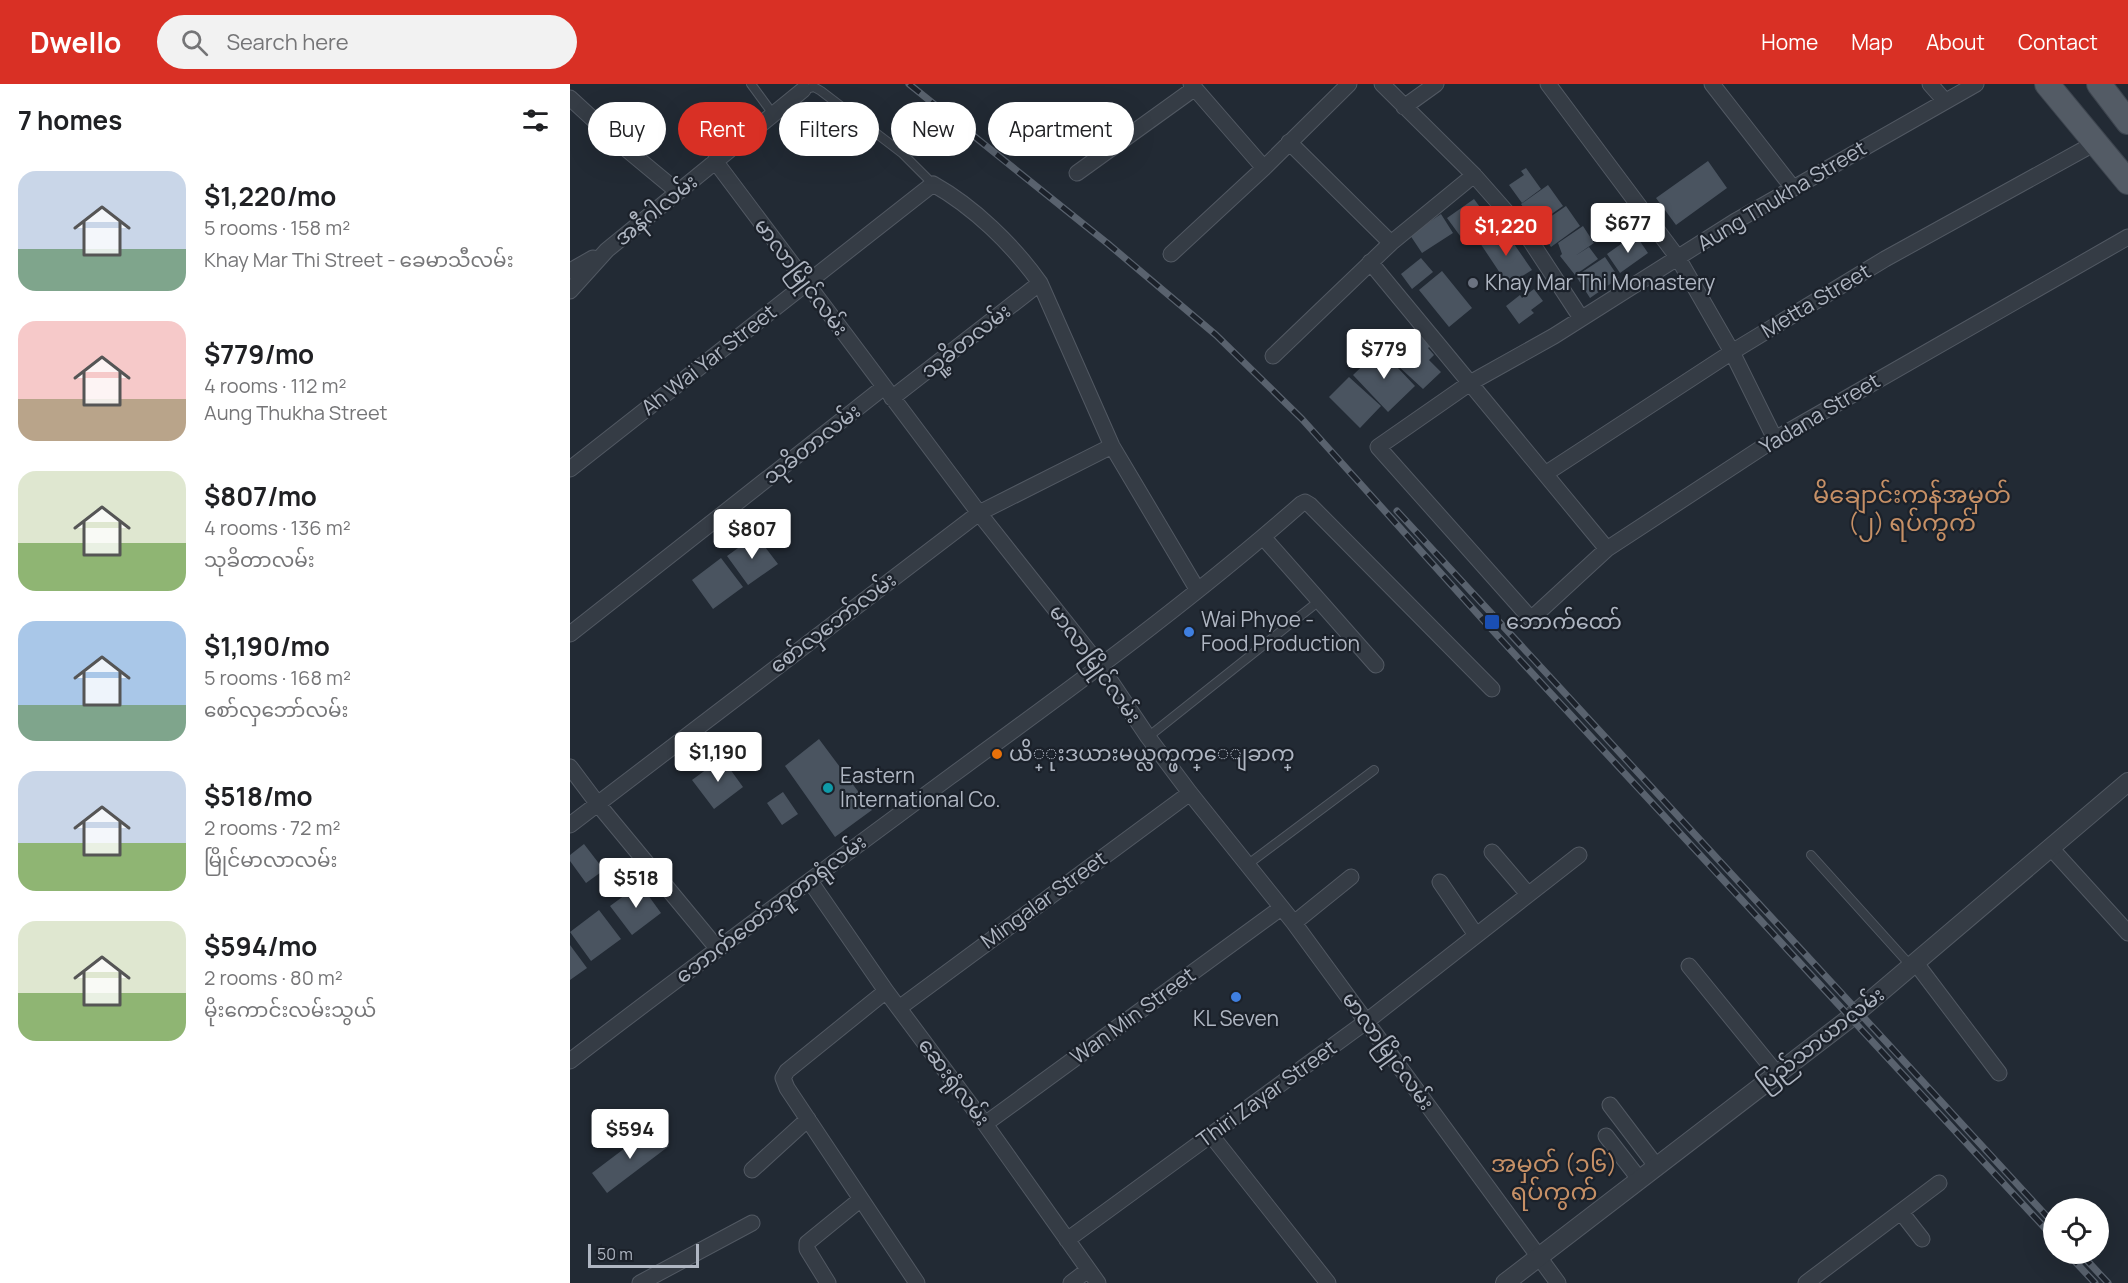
<!DOCTYPE html>
<meta charset="utf-8">
<style>
:root{--surface:#fff;--page:#f2f2f2;--text:#202124;--muted:#757577;--accent:#d93025}
body{margin:0;font-family:Manrope,"Noto Sans Myanmar",sans-serif;background:var(--page);color:var(--text);height:100vh;display:flex;flex-direction:column;font-size:22px;white-space:nowrap}
*{box-sizing:border-box;margin:0}
p{font-size:20px;color:var(--muted)}
.icon{flex:none;width:33px;height:33px;fill:none;stroke:currentColor;stroke-width:2;stroke-linecap:round;stroke-linejoin:round}
.map{position:relative;flex:1;overflow:hidden}
.side{display:flex;flex-direction:column;background:var(--surface);width:570px}
.side>*{flex:none}
.guide{position:absolute;left:18px;top:18px;width:570px;height:54px;display:flex;gap:12px}
.fabs{position:absolute;left:1473px;top:1114px;display:grid;gap:12px}
.fabs a{display:grid;place-items:center;width:66px;height:66px;border-radius:50%;background:var(--surface);box-shadow:0 6px 24px #0002;font-size:30px}
.scale{position:absolute;left:18px;bottom:15px;width:111px;box-sizing:border-box;padding-left:6px;border:3px solid #afb6c2;border-top:0;font-size:16px;line-height:21px;white-space:nowrap;color:#afb6c2;-webkit-text-stroke:4px #1b212a;paint-order:stroke}
.price{position:absolute;translate:-50% -51px;padding:0 14px;border-radius:6px;background:#fff;color:#222;font-size:20px;line-height:39px;filter:drop-shadow(0 2px 3px #0008)}
.price::after{content:'';position:absolute;left:50%;top:36px;width:18px;height:14px;margin-left:-9px;background:inherit;clip-path:polygon(0 0,100% 0,50% 100%)}
.price.current{background:var(--accent);color:#fff}
ul{padding:0;list-style:none}
li{display:flex;align-items:center;gap:18px;height:150px;padding:0 18px}
li span{display:grid;place-items:center;flex:none;width:168px;height:120px;border-radius:18px;color:#555}
li>.icon{margin-inline-start:auto}
span .icon{width:72px;height:72px;fill:#fffc;stroke-width:1}
li b{font-size:26px}
h2{display:flex;justify-content:space-between;align-items:center;height:72px;padding:0 18px;font-size:26px}
.tag{padding:0 21px;border-radius:27px;background:var(--surface);box-shadow:0 6px 24px #0002;font-size:21px;line-height:54px}
.tag.current{background:var(--accent);color:#fff}
header{display:flex;align-items:center;gap:36px;box-sizing:border-box;height:84px;padding:0 30px;background:var(--accent);color:#fff}
header strong{font-size:28px}
nav{display:flex;gap:33px;margin-inline-start:auto;font-size:21px}
.search{width:420px;height:54px;background:var(--page);display:flex;align-items:center;gap:15px;box-sizing:border-box;padding:0 21px;border-radius:33px;color:var(--muted);font-size:22px}
main{display:flex;flex:1;min-height:0}
.map>svg:first-child{display:block}
.building{fill:#4a5460}
.lines{fill:none;stroke-linecap:round;stroke-linejoin:round}
.service-casing{stroke:#525963;stroke-width:10}
.minor-casing{stroke:#525963;stroke-width:17}
.tertiary-casing{stroke:#525963;stroke-width:20}
.primary-casing{stroke:#3e454f;stroke-width:26}
.service{stroke:#353c45;stroke-width:8}
.minor{stroke:#353c45;stroke-width:15}
.tertiary{stroke:#353c45;stroke-width:18}
.primary{stroke:#535b65;stroke-width:24}
.rail-casing{stroke:#59626e;stroke-width:7}
.rail{stroke:#1b212a;stroke-width:4.5;stroke-dasharray:14;stroke-linecap:butt}
.worship-dot{fill:#6b7280;stroke:#1b212a;stroke-width:2}
.transit-dot{fill:#1a4fb4;stroke:#1b212a;stroke-width:2}
.shop-dot{fill:#3f7fe0;stroke:#1b212a;stroke-width:2}
.food-dot{fill:#e8710a;stroke:#1b212a;stroke-width:2}
.culture-dot{fill:#0f9aa8;stroke:#1b212a;stroke-width:2}
.labels{text-anchor:middle;stroke-width:4.5;stroke-linejoin:round;paint-order:stroke}
.street-label{font-size:21px;fill:#afb6c2;stroke:#1b212a}
.poi-label{font-size:21px;fill:#afb6c2;stroke:#1b212a;text-anchor:start}
.quarter-label{font-size:24px;fill:#c69066;stroke:#1b212a}
</style>
<header>
<strong>Dwello</strong>
<div class="search"><svg class="icon" aria-label="search" viewBox="0 0 24 24"><circle cx="10" cy="10" r="6"/><path d="M15 15l6 6"/></svg>Search here</div>
<nav><a>Home</a><a>Map</a><a>About</a><a>Contact</a></nav>
</header>
<main>
<section class="side">
<h2>7 homes<svg class="icon" aria-label="filters" viewBox="0 0 24 24"><path d="M4 7h16M4 17h16"/><circle cx="9" cy="7" r="2"/><circle cx="15" cy="17" r="2"/></svg></h2>
<ul>
<li><span style="background:linear-gradient(#c9d6e8 65%,#7fa58c 0)"><svg class="icon" aria-label="home" viewBox="0 0 24 24"><path d="M3 11l9-7 9 7M6 9v11h12V9"/></svg></span><div><b>$1,220/mo</b><p>5 rooms · 158 m²</p><p>Khay Mar Thi Street - ခေမာသီလမ်း</p></div></li>
<li><span style="background:linear-gradient(#f6c9c9 65%,#b9a48a 0)"><svg class="icon" aria-label="home" viewBox="0 0 24 24"><path d="M3 11l9-7 9 7M6 9v11h12V9"/></svg></span><div><b>$779/mo</b><p>4 rooms · 112 m²</p><p>Aung Thukha Street</p></div></li>
<li><span style="background:linear-gradient(#dfe7d0 60%,#8fb573 0)"><svg class="icon" aria-label="home" viewBox="0 0 24 24"><path d="M3 11l9-7 9 7M6 9v11h12V9"/></svg></span><div><b>$807/mo</b><p>4 rooms · 136 m²</p><p>သုခိတာလမ်း</p></div></li>
<li><span style="background:linear-gradient(#a9c7e8 70%,#7fa58c 0)"><svg class="icon" aria-label="home" viewBox="0 0 24 24"><path d="M3 11l9-7 9 7M6 9v11h12V9"/></svg></span><div><b>$1,190/mo</b><p>5 rooms · 168 m²</p><p>စော်လှဘော်လမ်း</p></div></li>
<li><span style="background:linear-gradient(#c9d6e8 60%,#8fb573 0)"><svg class="icon" aria-label="home" viewBox="0 0 24 24"><path d="M3 11l9-7 9 7M6 9v11h12V9"/></svg></span><div><b>$518/mo</b><p>2 rooms · 72 m²</p><p>မြိုင်မာလာလမ်း</p></div></li>
<li><span style="background:linear-gradient(#dfe7d0 60%,#8fb573 0)"><svg class="icon" aria-label="home" viewBox="0 0 24 24"><path d="M3 11l9-7 9 7M6 9v11h12V9"/></svg></span><div><b>$594/mo</b><p>2 rooms · 80 m²</p><p>မိုးကောင်းလမ်းသွယ်</p></div></li>
</ul>
</section>
<div class="map">
<svg width="1558" height="1199" viewBox="0 0 1558 1199">
<rect width="100%" height="100%" fill="#222a34"/>
<path class="building" d="M1138,77L1157,104L1106,141L1086,114Z
M956,84L971,105L952,119L939,101L954,91L951,87Z
M978,101L993,122L966,141L951,120Z
M904,115L923,141L896,160L877,134Z
M996,122L1010,142L981,163L967,142Z
M871,130L883,149L852,169L840,151Z
M1013,142L1024,159L1005,172L1019,163L1028,175L1005,191L990,172L992,170L988,159Z
M933,144L962,186L938,201L910,159Z
M1065,150L1078,169L1050,189L1037,170Z
M1035,173L1049,194L1020,214L1006,192Z
M851,174L863,188L842,205L831,190Z
M872,187L902,224L879,243L849,206Z
M964,205L973,217L961,226L964,229L949,240L936,222L950,211L952,214Z
M849,247L862,261L858,264L864,271L859,276L871,288L853,305L826,280L828,278L817,266L833,251L839,257Z
M810,265L845,302L818,328L783,291Z
M779,293L811,322L790,344L759,313Z
M186,451L208,480L178,501L157,472Z
M151,474L173,503L143,525L122,496Z
M249,655L302,726L265,753L215,682Z
M152,674L173,703L144,725L122,696Z
M213,708L228,730L212,741L197,719Z
M14,760L34,786L16,799L0,777V771Z
M70,800L91,829L62,851L40,822Z
M29,826L51,855L21,877L0,848Z
M0,861L17,884L0,896Z
M84,1042L99,1062L37,1109L22,1089Z"/>
<g class="lines">
<g class="service-casing">
<path id="service" d="M181,0L203,30
M233,6L244,3L251,7L332,69L363,100
M578,653L749,517
M1241,771L1341,882
M677,781L804,686"/>
</g>
<g class="minor-casing">
<path id="minor" d="M621,0L694,84
M812,0L904,91L956,150L1011,234
M978,0L1108,174L1162,268L1205,355
M1142,0L1223,104
M1360,0L1375,17
M1406,0L1164,138L984,252L900,299L808,363L961,535L1037,465L1205,355L1558,153
M0,14L49,59L108,108
M834,23L866,0
M719,58L821,159
M145,77L409,429L531,583L578,653L620,709L724,839L988,1199
M507,89L625,4
M601,170L694,84L779,0
M800,178L1037,465
M0,187L23,174
M0,207L37,166L233,6
M703,272L821,159L904,91
M322,314L470,199
M0,385L363,100C404,123 443,161 470,199L542,362L627,505
M975,390L1162,268L1315,175L1527,58
M693,453L806,581
M0,550L314,303
M0,683L27,719L147,864
M0,741L409,429L542,362
M1480,763L1558,849
M922,768L957,809
M240,797L316,907L415,1040L528,1199
M870,798L906,851
M724,839L781,793
M1345,878L1429,989
M1119,882L1207,990
M316,907L217,987L213,994L217,1004L347,1199
M329,924L620,709
M0,977C126,880 254,786 381,692C500,605 620,518 731,420L735,418L740,421L922,605
M1040,1021L1087,1083
M415,1040L711,824
M641,1051L758,1199
M1036,1052L1070,1096
M182,1086L238,1035
M1331,1128L1352,1155
M497,1156L797,937L1009,771
M70,1199L182,1139
M258,1199L237,1165V1159L291,1115
M501,1199L518,1186
M1236,1199L1369,1099"/>
</g>
<g class="tertiary-casing">
<path id="tertiary" d="M935,1199L1280,934L1558,698"/>
</g>
<g class="primary-casing">
<path id="primary" d="M1477,0L1558,98
M1529,0L1558,38"/>
</g>
<use href="#service" class="service"/>
<use href="#minor" class="minor"/>
<use href="#tertiary" class="tertiary"/>
<use href="#primary" class="primary"/>
<g class="rail-casing">
<path id="rail" d="M339,0L537,159L646,251L732,335L913,536L1484,1154
M827,427L1484,1140
M1498,1170L1525,1199
M1511,1170L1538,1199"/>
</g>
<use href="#rail" class="rail"/>
</g>
<circle class="worship-dot" cx="903" cy="199" r="6"/>
<rect class="transit-dot" x="914" y="530" width="16" height="16" rx="3"/>
<g class="shop-dot">
<circle cx="619" cy="548" r="6"/>
<circle cx="666" cy="913" r="6"/>
</g>
<circle class="food-dot" cx="427" cy="670" r="6"/>
<circle class="culture-dot" cx="258" cy="704" r="6"/>
<g class="labels">
<g class="street-label">
<text transform="translate(1212 112) rotate(-31)" y="7">Aung Thukha Street</text>
<text transform="translate(86 126) rotate(-39)" y="7">အနီဂါလမ်း</text>
<text transform="translate(231 193) rotate(53)" y="7">မာလာမြိုင်လမ်း</text>
<text transform="translate(1246 217) rotate(-31)" y="7">Metta Street</text>
<text transform="translate(396 257) rotate(-38)" y="7">သူ့ခိတလမ်း</text>
<text transform="translate(139 276) rotate(-38)" y="7">Ah Wai Yar Street</text>
<text transform="translate(1250 330) rotate(-31)" y="7">Yadana Street</text>
<text transform="translate(242 360) rotate(-38)" y="7">သုခိတာလမ်း</text>
<text transform="translate(263 539) rotate(-37)" y="7">စော်လှဘော်လမ်း</text>
<text transform="translate(525 580) rotate(54)" y="7">မာလာမြိုင်လမ်း</text>
<text transform="translate(474 816) rotate(-36)" y="7">Mingalar Street</text>
<text transform="translate(201 825) rotate(-37)" y="7">ဘောက်ထော်ဘူတာရုံလမ်း</text>
<text transform="translate(563 932) rotate(-36)" y="7">Wan Min Street</text>
<text transform="translate(1251 955) rotate(-38)" y="7">ပြည်သာယာလမ်း</text>
<text transform="translate(818 967) rotate(54)" y="7">မာလာမြိုင်လမ်း</text>
<text transform="translate(384 998) rotate(53)" y="7">ဆေးရုံလမ်း</text>
<text transform="translate(697 1010) rotate(-36)" y="7">Thiri Zayar Street</text>
</g>
<g class="poi-label">
<text x="915" y="206">Khay Mar Thi Monastery</text>
<text x="631" y="543">Wai Phyoe -<tspan x="631" dy="24">Food Production</tspan></text>
<text x="936" y="545">ဘောက်ထော်</text>
<text x="439" y="677">ယိ္ုးဒယားမယ္လက္ဖက္ေျခာက္</text>
<text x="270" y="699">Eastern<tspan x="270" dy="24">International Co.</tspan></text>
<text x="666" y="942" text-anchor="middle">KL Seven</text>
</g>
<g class="quarter-label">
<text x="1342" y="419">မိချောင်းကန်အမှတ်<tspan x="1342" dy="28">(၂) ရပ်ကွက်</tspan></text>
<text x="984" y="1088">အမှတ် (၁၆)<tspan x="984" dy="28">ရပ်ကွက်</tspan></text>
</g>
</g>
</svg>
<div class="fabs">
<a><svg class="icon" aria-label="locate" viewBox="0 0 24 24"><circle cx="12" cy="12" r="6"/><path d="M12 2v4M12 18v4M2 12h4M18 12h4"/></svg></a>
</div>
<div class="scale">50 m</div>
<b class="price" style="left:1058px;top:170px">$677</b>
<b class="price current" style="left:936px;top:173px">$1,220</b>
<b class="price" style="left:814px;top:296px">$779</b>
<b class="price" style="left:182px;top:476px">$807</b>
<b class="price" style="left:148px;top:699px">$1,190</b>
<b class="price" style="left:66px;top:825px">$518</b>
<b class="price" style="left:60px;top:1076px">$594</b>
<div class="guide">
<a class="tag">Buy</a>
<a class="tag current">Rent</a>
<a class="tag">Filters</a>
<a class="tag">New</a>
<a class="tag">Apartment</a>
</div>
</div>
</main>
